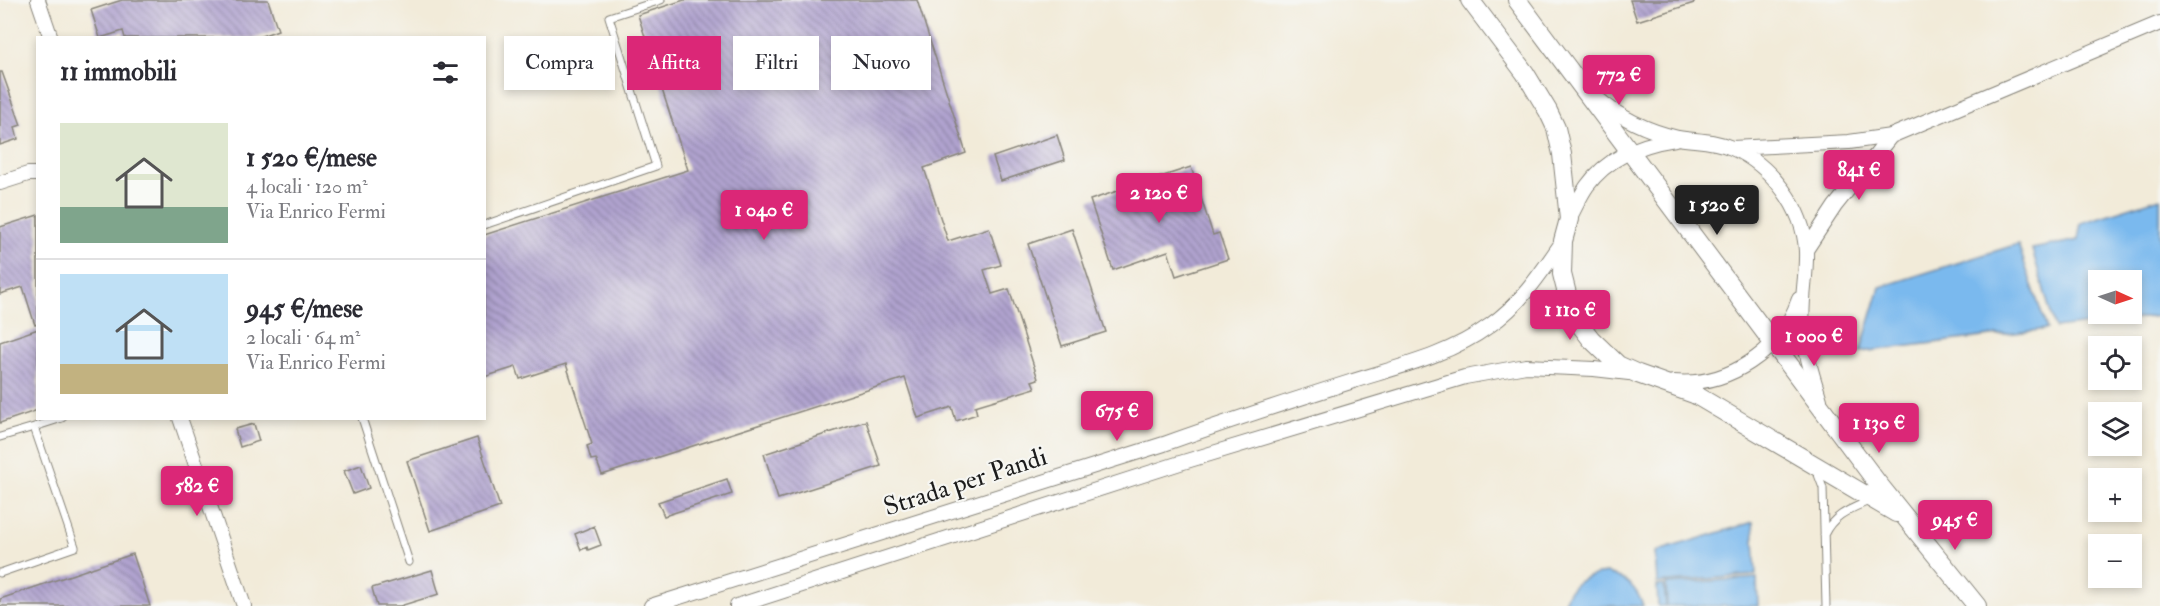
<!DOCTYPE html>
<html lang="it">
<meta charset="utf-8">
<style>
:root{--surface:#fff;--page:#f2f2f3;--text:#2b2b33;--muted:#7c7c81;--line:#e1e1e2;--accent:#db2777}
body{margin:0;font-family:"IM FELL Double Pica",serif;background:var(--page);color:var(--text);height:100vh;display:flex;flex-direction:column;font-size:22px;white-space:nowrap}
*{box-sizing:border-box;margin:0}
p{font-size:20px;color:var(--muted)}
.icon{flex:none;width:33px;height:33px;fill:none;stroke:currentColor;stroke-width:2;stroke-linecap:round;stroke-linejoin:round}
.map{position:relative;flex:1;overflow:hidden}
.drawer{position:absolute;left:36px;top:36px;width:450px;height:384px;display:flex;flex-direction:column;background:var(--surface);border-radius:0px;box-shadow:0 3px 9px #0003}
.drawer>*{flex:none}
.top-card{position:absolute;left:504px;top:36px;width:570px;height:54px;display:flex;gap:12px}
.needle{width:39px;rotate:93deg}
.controls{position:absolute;left:2088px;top:270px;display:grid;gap:12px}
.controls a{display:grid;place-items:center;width:54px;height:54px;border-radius:0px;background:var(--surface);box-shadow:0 3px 9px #0003;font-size:30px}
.price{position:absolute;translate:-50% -51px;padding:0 14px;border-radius:6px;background:var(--accent);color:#fff;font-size:20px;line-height:39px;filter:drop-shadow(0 2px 3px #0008)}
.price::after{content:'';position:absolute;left:50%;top:36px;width:18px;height:14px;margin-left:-9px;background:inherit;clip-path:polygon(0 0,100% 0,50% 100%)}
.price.selected{background:#222;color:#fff}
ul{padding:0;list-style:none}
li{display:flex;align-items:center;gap:18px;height:150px;padding:0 24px}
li+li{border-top:2px solid var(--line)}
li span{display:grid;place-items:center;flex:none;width:168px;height:120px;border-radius:0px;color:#555}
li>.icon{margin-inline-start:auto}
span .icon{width:72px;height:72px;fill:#fffc;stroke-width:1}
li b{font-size:26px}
h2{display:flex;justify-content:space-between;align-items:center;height:72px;padding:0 24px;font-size:26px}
.chip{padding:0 21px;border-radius:0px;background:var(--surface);box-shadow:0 3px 9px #0003;font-size:21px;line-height:54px}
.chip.selected{background:var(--accent);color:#fff}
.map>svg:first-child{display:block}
.water{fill:#7ab9ee;stroke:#4b6a85;stroke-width:1.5;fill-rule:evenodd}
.building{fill:url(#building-back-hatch)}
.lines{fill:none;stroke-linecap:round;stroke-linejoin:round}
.service-casing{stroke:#87847a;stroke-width:9}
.minor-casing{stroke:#87847a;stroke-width:16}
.tertiary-casing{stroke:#87847a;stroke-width:20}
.service{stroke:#fff;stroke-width:7}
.minor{stroke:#fff;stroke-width:14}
.tertiary{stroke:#fff;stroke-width:18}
.labels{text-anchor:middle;stroke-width:4.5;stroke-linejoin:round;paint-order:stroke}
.street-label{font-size:26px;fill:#1c1c1c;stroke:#f6f6f2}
</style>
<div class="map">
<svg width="2160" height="606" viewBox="0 0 2160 606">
<defs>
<pattern id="building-back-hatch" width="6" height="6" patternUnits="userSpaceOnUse" patternTransform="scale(1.5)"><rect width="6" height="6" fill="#b0a3cf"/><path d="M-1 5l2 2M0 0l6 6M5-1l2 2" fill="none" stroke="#8e84a7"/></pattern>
</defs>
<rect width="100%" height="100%" fill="#f6f6f2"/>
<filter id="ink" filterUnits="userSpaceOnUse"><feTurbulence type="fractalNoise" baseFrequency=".0167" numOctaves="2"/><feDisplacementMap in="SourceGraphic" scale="12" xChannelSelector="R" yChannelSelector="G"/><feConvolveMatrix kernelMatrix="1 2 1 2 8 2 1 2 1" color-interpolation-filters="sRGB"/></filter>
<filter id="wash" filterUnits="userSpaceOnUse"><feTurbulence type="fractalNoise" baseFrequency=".008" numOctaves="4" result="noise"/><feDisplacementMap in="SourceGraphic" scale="24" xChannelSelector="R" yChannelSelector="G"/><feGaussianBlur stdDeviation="1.35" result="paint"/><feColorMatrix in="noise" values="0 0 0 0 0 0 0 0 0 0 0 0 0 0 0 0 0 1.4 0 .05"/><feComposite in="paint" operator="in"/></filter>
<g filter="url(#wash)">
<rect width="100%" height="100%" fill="#f2ebd9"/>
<path class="water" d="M2160,198V316L2055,328L2032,249L2078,240L2081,223ZM2098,280H2132V314H2098Z
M2018,244L2047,329L1860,352L1880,287Z
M1753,522L1756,575L1657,583L1655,552Z
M1606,573C1626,578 1637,587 1643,606H1563C1568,584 1585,575 1606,573Z
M1757,578L1758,606H1667L1666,584Z
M1664,585L1666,606H1658L1657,586Z"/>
<g id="blocks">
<path class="building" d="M122,0H268L278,30L256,38H125L123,31L100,38L91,10Z
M684,0H917L966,153L924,168L948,241L989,228L1001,265L984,270L992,294L1009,289L1038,379L1032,381L1035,388L975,406L977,414L956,421L952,407L918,418L905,378L602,475L596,459L591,460L587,446L592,444L566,364L520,379L516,367L484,377V235L688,170L638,15Z
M1630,0H1693L1694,3L1637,21Z
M0,72H2L21,125L15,127L18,139L0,145Z
M1057,135L1065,160L1001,181L993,157Z
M1191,167L1213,235L1219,233L1228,259L1176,276L1168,251L1113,270L1090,200Z
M38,215V324L35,325L23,287L0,294V227Z
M1072,229L1106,332L1062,346L1028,244Z
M38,329V410L0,423V342Z
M866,421L881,466L778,499L764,454Z
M254,424L259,441L240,447L235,429Z
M477,438L500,507L430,531L407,461Z
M361,465L369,488L353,494L344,471Z
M727,479L732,494L664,516L658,502Z
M594,526L601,545L588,550L587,547L581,550L575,534Z
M133,554L150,606H0V599Z
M432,570L439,594L400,606H377L372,588Z"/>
</g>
</g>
<g filter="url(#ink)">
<use href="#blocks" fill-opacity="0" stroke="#87847a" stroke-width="1.5"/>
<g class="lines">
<g class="service-casing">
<path id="service" d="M484,225L656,166L609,17L661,0
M362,418L409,562
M34,427L62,418
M0,437L34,427L75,547L0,573
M1817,472L1823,488L1826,606
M1824,535C1834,514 1851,509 1871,500"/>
</g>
<g class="minor-casing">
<path id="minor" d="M38,0L51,38
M1597,98C1620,118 1648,131 1678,138C1696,141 1714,140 1732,148C1771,165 1804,208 1806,251C1807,277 1800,303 1803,329C1805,353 1813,377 1820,400
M1732,148L1849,142L1891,136L2160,23
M0,183L28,174H38
M1569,219C1575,208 1580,196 1587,186C1608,157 1642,144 1675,139
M1806,250L1835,206L1891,136
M1673,382C1728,387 1781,352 1799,299
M180,418L244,606
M651,606L1164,444C1225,422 1287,402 1350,382C1397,367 1448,356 1489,326C1521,304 1541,273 1563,241
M737,606L1180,463L1465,377L1526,366L1594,369L1629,373"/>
</g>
<g class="tertiary-casing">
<path id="tertiary" d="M1470,0L1525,73L1548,111L1556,128L1562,154L1569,219L1563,241L1562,274L1569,302L1578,322L1591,339L1618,365L1638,374L1694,394L1896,513
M1517,0L1876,481L1977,606"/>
</g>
<use href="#service" class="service"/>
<use href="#minor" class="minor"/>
<use href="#tertiary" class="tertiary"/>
</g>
</g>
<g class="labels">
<g class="street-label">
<text transform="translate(965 481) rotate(-18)" y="9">Strada per Pandi</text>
</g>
</g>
</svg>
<div class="controls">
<a><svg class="needle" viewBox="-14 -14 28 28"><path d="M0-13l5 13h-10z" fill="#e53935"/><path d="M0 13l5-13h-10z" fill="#7c7c81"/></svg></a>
<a><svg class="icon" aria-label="locate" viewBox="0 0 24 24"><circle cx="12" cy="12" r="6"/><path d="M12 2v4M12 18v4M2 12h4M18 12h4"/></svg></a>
<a><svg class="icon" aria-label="layers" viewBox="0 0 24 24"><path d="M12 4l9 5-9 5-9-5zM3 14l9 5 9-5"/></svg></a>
<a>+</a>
<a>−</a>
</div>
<b class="price" style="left:1619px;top:106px">772 €</b>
<b class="price" style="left:1859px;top:201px">841 €</b>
<b class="price" style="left:1159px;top:224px">2 120 €</b>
<b class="price selected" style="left:1717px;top:236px">1 520 €</b>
<b class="price" style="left:764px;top:241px">1 040 €</b>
<b class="price" style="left:1570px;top:341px">1 110 €</b>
<b class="price" style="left:1814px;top:367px">1 000 €</b>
<b class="price" style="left:1117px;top:442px">675 €</b>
<b class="price" style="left:1879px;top:454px">1 130 €</b>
<b class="price" style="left:197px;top:517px">582 €</b>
<b class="price" style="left:1955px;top:551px">945 €</b>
<div class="top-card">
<a class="chip">Compra</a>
<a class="chip selected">Affitta</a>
<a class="chip">Filtri</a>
<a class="chip">Nuovo</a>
</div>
<section class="drawer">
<h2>11 immobili<svg class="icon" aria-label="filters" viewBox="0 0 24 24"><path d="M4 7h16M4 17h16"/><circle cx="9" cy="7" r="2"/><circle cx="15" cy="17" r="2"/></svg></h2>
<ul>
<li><span style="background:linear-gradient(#dfe7d0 70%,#7fa58c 0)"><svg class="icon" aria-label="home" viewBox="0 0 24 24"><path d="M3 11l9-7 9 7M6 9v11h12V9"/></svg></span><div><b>1 520 €/mese</b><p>4 locali · 120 m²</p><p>Via Enrico Fermi</p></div></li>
<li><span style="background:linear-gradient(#bfe0f5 75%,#c2b280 0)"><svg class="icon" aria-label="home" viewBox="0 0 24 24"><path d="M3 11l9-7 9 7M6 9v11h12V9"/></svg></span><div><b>945 €/mese</b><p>2 locali · 64 m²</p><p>Via Enrico Fermi</p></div></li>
</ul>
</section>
</div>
